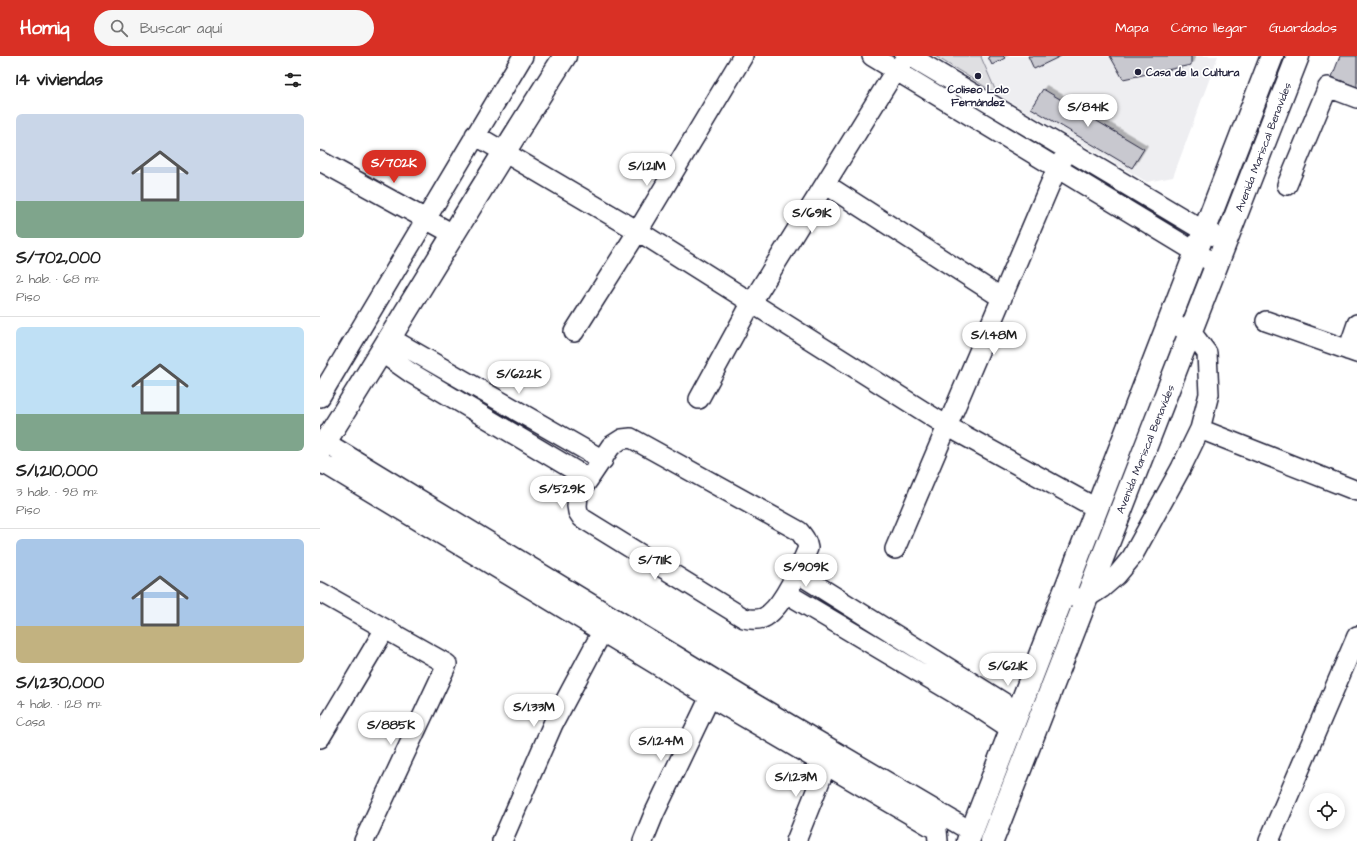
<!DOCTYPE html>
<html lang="es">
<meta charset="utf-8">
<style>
:root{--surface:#fff;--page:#f6f6f6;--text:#222;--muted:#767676;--line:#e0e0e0;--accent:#d93025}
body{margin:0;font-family:"Architects Daughter",sans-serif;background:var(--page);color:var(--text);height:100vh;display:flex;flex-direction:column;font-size:15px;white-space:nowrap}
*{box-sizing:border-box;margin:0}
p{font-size:13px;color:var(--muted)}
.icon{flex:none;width:22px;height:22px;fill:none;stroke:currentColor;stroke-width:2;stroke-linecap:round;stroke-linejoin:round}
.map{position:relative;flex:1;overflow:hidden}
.side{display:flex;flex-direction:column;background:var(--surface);width:320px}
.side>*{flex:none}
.controls{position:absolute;left:989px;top:737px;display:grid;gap:8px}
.controls a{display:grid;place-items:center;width:36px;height:36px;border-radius:50%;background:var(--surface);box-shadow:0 2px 10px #0003;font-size:20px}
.price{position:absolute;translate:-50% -34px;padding:0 9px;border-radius:14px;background:#fff;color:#222;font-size:13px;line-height:26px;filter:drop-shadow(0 1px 2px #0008)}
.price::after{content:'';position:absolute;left:50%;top:24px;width:12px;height:9px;margin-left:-6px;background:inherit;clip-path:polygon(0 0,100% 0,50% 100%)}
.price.selected{background:var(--accent);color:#fff}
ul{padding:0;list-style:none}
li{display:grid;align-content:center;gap:8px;height:212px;padding:0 16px}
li+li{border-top:1px solid var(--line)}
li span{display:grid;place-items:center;height:124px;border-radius:6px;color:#555}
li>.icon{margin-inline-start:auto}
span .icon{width:72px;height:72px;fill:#fffc;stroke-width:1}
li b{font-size:17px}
h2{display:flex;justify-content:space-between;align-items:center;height:48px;padding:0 16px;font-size:17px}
header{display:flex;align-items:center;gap:24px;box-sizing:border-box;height:56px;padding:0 20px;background:var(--accent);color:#fff}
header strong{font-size:19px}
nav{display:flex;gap:22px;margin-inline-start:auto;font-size:14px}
.search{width:280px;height:36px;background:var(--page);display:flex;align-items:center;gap:10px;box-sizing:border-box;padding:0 14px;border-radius:22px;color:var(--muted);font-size:15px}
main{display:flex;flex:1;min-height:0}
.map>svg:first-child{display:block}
.built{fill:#eeeef1}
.green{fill:#dfdfe2;stroke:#80808e}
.building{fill:#c8c8cf;stroke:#22223b;filter:url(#shadow)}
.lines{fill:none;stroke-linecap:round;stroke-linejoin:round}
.minor-casing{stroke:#22223b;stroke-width:22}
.tertiary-casing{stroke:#22223b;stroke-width:25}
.trunk-casing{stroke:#22223b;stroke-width:25}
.minor{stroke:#fff;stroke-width:19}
.tertiary{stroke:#fff;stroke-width:22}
.trunk{stroke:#fff;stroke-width:22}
.poi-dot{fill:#22223b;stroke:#fff;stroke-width:1.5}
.labels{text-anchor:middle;stroke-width:3.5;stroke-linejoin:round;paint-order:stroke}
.poi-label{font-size:11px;font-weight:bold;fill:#22223b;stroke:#fff;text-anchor:start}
.street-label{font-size:11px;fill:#22223b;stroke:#fff}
</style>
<header>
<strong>Homiq</strong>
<div class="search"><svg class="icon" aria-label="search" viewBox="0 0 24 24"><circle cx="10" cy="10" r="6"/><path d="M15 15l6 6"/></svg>Buscar aquí</div>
<nav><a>Mapa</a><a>Cómo llegar</a><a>Guardados</a></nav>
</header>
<main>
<section class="side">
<h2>14 viviendas<svg class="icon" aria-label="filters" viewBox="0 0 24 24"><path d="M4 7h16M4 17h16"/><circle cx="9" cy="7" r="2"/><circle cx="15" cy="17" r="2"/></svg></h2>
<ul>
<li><span style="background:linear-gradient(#c9d6e8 70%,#7fa58c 0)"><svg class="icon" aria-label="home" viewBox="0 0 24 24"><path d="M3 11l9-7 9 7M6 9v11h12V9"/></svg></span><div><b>S/702,000</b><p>2 hab. · 68 m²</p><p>Piso</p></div></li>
<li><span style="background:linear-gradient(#bfe0f5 70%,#7fa58c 0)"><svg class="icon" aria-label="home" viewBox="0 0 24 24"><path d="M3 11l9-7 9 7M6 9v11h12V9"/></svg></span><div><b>S/1,210,000</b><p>3 hab. · 98 m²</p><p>Piso</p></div></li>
<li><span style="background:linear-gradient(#a9c7e8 70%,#c2b280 0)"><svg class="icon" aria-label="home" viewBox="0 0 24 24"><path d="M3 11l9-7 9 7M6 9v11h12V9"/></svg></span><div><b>S/1,230,000</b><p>4 hab. · 128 m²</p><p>Casa</p></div></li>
</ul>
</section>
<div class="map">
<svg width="1037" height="785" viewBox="0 0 1037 785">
<defs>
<filter id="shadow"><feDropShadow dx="3.5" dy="-3.5" stdDeviation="0" flood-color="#0004"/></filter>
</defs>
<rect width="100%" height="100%" fill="#fff"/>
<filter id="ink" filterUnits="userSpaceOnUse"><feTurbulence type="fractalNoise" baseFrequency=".025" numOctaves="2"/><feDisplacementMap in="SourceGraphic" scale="8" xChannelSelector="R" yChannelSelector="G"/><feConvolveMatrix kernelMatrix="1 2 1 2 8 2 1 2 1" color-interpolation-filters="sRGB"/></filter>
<g filter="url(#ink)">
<path class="built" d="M662,0H898L853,121L827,126L677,38L661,1Z"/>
<path class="green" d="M615,0H662L661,1L677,38Z"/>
<path class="building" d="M670,0H683L685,2L672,9L668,1Z
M708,0H741L714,13Z
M790,0H871V9L803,23Z
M1020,0H1037V31L1012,21Z
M723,33L824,93L812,112L711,52Z"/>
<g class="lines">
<g class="minor-casing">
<path id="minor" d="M552,0L897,209
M590,0L884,175L906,185
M155,79L318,175L627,370L776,452
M0,105L133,178
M505,128L682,242
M967,129L1008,31L1037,42
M946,265L1037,297
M848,266L871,276L887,297L889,338L880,373
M254,276L318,175L423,0
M70,282L283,404
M1028,294L1037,268
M61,296L91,317L269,423
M0,341L203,0
M379,343L432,246L575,15L588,0
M311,382L479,475C484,481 487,485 488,492C480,511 462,553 443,562C436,564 431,564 424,562L262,462L258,456L257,450L258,439L291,390L302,383Z
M5,386L435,648L652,776
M0,407L10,411L390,641L617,774L618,785
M575,493L737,112L749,94
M477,517L697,655
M0,536L127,608L44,785
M466,537L656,650L691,673
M742,539L765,543L782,532L797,519L812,501L861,412L880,373L1037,435
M0,682L65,573
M182,785L233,668L282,576
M323,785L334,758L390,641
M476,785L506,710
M949,785L1037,580"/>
</g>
<g class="tertiary-casing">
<path id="tertiary" d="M0,394C83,263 161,130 245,0"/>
</g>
<g class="trunk-casing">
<path id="trunk" d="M648,785L952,0
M672,785L978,0"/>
</g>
<use href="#minor" class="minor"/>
<use href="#tertiary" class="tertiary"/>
<use href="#trunk" class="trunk"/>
</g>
</g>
<g class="poi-dot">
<circle cx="818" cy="16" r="4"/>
<circle cx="658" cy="20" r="4"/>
</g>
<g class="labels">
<g class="poi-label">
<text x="826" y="20">Casa de la Cultura</text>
<text x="658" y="37" text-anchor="middle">Coliseo Lolo<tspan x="658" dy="13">Fernández</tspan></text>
</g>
<g class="street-label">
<text transform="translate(943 91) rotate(-69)" y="4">Avenida Mariscal Benavides</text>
<text transform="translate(825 393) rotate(-68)" y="4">Avenida Mariscal Benavides</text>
</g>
</g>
</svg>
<div class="controls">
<a><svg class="icon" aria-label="locate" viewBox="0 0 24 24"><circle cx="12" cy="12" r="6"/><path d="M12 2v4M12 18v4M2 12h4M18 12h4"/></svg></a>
</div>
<b class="price" style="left:768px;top:72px">S/841K</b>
<b class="price selected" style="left:74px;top:128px">S/702K</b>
<b class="price" style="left:327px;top:131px">S/1.21M</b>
<b class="price" style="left:492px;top:178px">S/691K</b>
<b class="price" style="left:674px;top:300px">S/1.48M</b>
<b class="price" style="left:199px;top:339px">S/622K</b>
<b class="price" style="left:242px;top:454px">S/529K</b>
<b class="price" style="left:335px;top:525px">S/711K</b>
<b class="price" style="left:486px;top:532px">S/909K</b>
<b class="price" style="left:688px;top:631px">S/621K</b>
<b class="price" style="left:214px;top:672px">S/1.33M</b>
<b class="price" style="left:71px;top:690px">S/885K</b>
<b class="price" style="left:341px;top:706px">S/1.24M</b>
<b class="price" style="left:476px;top:742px">S/1.23M</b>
</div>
</main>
